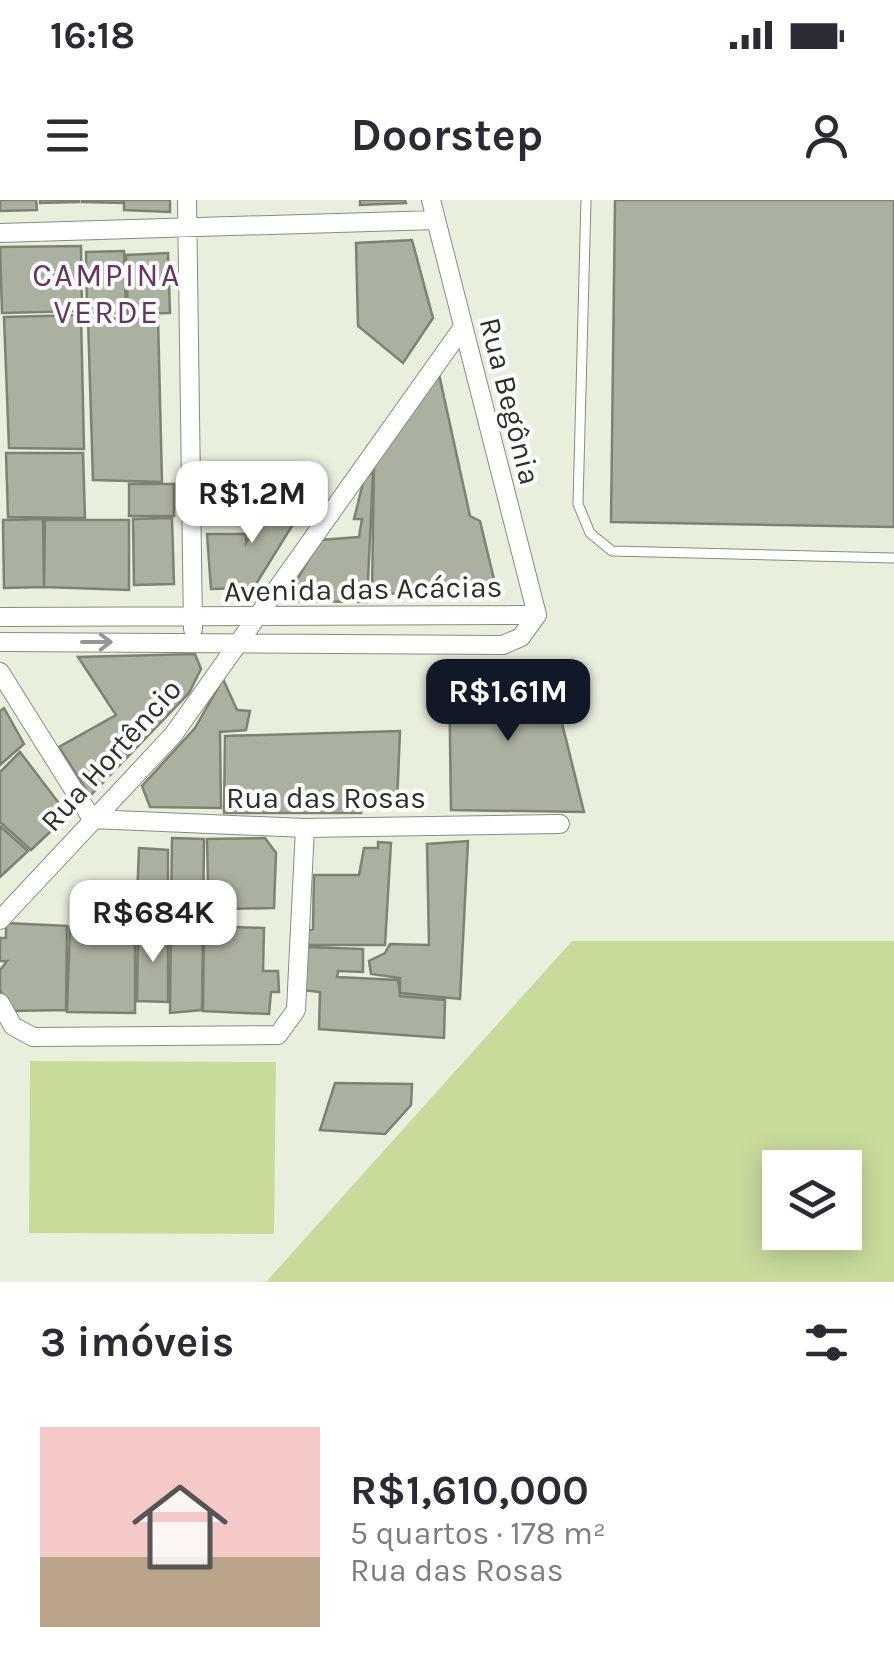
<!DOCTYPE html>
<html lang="pt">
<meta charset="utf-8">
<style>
:root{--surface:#fff;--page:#f2f2f3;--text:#2b2b33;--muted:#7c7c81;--accent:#111827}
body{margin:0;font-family:Karla,sans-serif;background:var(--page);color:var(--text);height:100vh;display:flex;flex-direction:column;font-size:38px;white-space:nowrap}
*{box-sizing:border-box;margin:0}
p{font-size:32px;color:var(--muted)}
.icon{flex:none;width:55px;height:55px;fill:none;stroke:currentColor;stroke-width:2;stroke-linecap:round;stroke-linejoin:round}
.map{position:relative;height:1082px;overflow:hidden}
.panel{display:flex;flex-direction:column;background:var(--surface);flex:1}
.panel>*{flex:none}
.controls{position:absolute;left:762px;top:950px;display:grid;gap:20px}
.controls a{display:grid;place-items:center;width:100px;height:100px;border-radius:0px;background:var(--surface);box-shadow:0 5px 25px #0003;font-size:50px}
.price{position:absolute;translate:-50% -85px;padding:0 22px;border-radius:20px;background:#fff;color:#222;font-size:32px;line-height:65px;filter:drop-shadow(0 2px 5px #0008)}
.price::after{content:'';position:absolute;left:50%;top:60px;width:30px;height:22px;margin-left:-15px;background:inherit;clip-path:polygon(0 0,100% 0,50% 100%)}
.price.current{background:var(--accent);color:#fff}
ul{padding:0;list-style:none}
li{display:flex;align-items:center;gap:30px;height:250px;padding:0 40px}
li span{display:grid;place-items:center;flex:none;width:280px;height:200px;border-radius:0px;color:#555}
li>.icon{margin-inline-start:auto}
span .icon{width:120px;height:120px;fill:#fffc;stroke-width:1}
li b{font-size:42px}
h2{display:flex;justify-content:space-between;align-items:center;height:120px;padding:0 40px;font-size:42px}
.status{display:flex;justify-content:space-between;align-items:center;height:70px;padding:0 50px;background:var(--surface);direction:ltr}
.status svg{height:28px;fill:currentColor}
header{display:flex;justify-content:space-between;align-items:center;height:130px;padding:0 40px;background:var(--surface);font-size:45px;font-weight:700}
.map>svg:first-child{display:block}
.green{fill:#c8db9b;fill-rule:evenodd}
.building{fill:#abb1a0;stroke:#7d8372;stroke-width:2.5}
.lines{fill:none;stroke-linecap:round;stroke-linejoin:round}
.service-casing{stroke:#878d7c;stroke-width:11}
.minor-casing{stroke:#878d7c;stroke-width:20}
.service{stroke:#fff;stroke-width:9}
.minor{stroke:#fff;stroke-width:18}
.oneway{stroke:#969794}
.labels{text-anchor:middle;stroke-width:8;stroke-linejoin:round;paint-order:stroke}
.street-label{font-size:30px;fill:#2d2f28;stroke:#fff}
.neighbourhood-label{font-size:32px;letter-spacing:2.5px;fill:#683362;stroke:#fff}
</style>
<div class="status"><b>16:18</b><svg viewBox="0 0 49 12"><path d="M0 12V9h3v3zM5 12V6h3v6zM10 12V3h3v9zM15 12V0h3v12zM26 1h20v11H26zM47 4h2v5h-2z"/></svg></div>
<header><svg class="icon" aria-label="menu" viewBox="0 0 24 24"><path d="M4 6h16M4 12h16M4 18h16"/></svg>Doorstep<svg class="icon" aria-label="person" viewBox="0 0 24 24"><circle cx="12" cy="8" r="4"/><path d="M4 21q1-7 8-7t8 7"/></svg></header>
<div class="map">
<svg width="894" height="1082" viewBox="0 0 894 1082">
<rect width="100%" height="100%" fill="#e9efdd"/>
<path class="green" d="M572,741H894V1082H266ZM780,968H845V1032H780Z
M30,861L276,862L274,1034L29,1033Z"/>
<path class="building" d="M0,0H36L37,10L0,11Z
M40,0H79V2L40,3Z
M82,0H123V3L82,2Z
M124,0H170V12L124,10Z
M360,0H405L406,3L360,5Z
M615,0H894V327L611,322Z
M412,40L433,118L403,163L358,126L356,43Z
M81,46L82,111L2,113L0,47Z
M124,51L126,113H87L86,52Z
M168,53L170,113L128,114L126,55Z
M81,115L84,249L9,248L4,117Z
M158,118L162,282L93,280L88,119Z
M437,165L470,316L480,321L498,396L372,393L374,263Z
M6,253H83L85,318L8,317Z
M373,273L367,402L285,401L320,340L359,337L362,319H354L365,275Z
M129,284H174V316H129Z
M281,287L305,305L256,384L247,388L211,389L207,334H246V343Z
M172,318L174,384L134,385L133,319Z
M43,319L44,387L4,388L3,320Z
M45,320H129V390L44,387Z
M195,454L201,469L189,493L90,596L59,547L116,515L78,457Z
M532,468L535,481L551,479L584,612L451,610L449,469Z
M223,479L237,510L250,511L246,530L220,532L221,608L150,607L142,586L195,528Z
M4,508L24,544L0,565V511Z
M400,531L397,603L362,600L361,613H224L225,536Z
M20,552L68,615L31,650L0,622V572Z
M0,626L28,651L0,677Z
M172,638L204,639L202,810L170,813Z
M265,638L276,653L274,708L225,709V683L208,684L207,639Z
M468,641L460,799L400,793V778L371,774L369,761L385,753L390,744L429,745L427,644Z
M378,642L391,643L385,745H306V731L313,729L314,675H359L364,648H378Z
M139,648L168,650V725L136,723Z
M6,723L67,726L66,810L11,811L0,790V770L7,761H0V738H6Z
M135,725V813L67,812L70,727Z
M204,726L264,728L263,771H278L279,792H271L269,814L203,811Z
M138,727L168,728V802L137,801Z
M304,747L363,749V772L338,771L337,777L398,780L400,796L445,800L444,838L319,829L320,792L301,790Z
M335,883L412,884L411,905L385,934L320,930Z"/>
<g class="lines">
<g class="service-casing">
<path id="service" d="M586,0L578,304L590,333L612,351L894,358"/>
</g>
<g class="minor-casing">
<path id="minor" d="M187,0L193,429
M431,0L537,415
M0,33L436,20
M0,417L537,415
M0,442L503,445L521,437L537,415
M0,472L92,619L305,628L560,624
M0,720L173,535L463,127
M0,803L13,826L33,837L278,835L296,810L305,628"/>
</g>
<use href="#service" class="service"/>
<use href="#minor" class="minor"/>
</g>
<defs><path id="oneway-shaft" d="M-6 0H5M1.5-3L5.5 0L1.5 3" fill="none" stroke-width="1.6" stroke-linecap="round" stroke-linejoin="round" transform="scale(2.5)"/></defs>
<use class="oneway" href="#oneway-shaft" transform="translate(97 442)"/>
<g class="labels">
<g class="street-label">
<text transform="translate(510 201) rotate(76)" y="10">Rua Begônia</text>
<text transform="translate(363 389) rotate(-1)" y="10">Avenida das Acácias</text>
<text transform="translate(111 555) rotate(-48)" y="10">Rua Hortêncio</text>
<text x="326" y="608">Rua das Rosas</text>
</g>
<g class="neighbourhood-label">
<text x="107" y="86">CAMPINA<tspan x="107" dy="37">VERDE</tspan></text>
</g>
</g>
</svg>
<div class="controls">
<a><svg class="icon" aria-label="layers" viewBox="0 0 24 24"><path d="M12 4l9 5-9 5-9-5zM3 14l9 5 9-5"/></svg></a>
</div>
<b class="price" style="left:252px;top:346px">R$1.2M</b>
<b class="price current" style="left:508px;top:544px">R$1.61M</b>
<b class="price" style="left:153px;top:765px">R$684K</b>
</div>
<section class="panel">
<h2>3 imóveis<svg class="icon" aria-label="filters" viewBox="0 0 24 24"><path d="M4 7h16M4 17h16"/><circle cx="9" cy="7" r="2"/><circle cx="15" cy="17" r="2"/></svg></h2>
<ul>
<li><span style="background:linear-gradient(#f6c9c9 65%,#b9a48a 0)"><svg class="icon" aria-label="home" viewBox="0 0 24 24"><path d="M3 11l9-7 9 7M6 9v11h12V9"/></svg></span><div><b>R$1,610,000</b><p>5 quartos · 178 m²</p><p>Rua das Rosas</p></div></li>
</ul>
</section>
